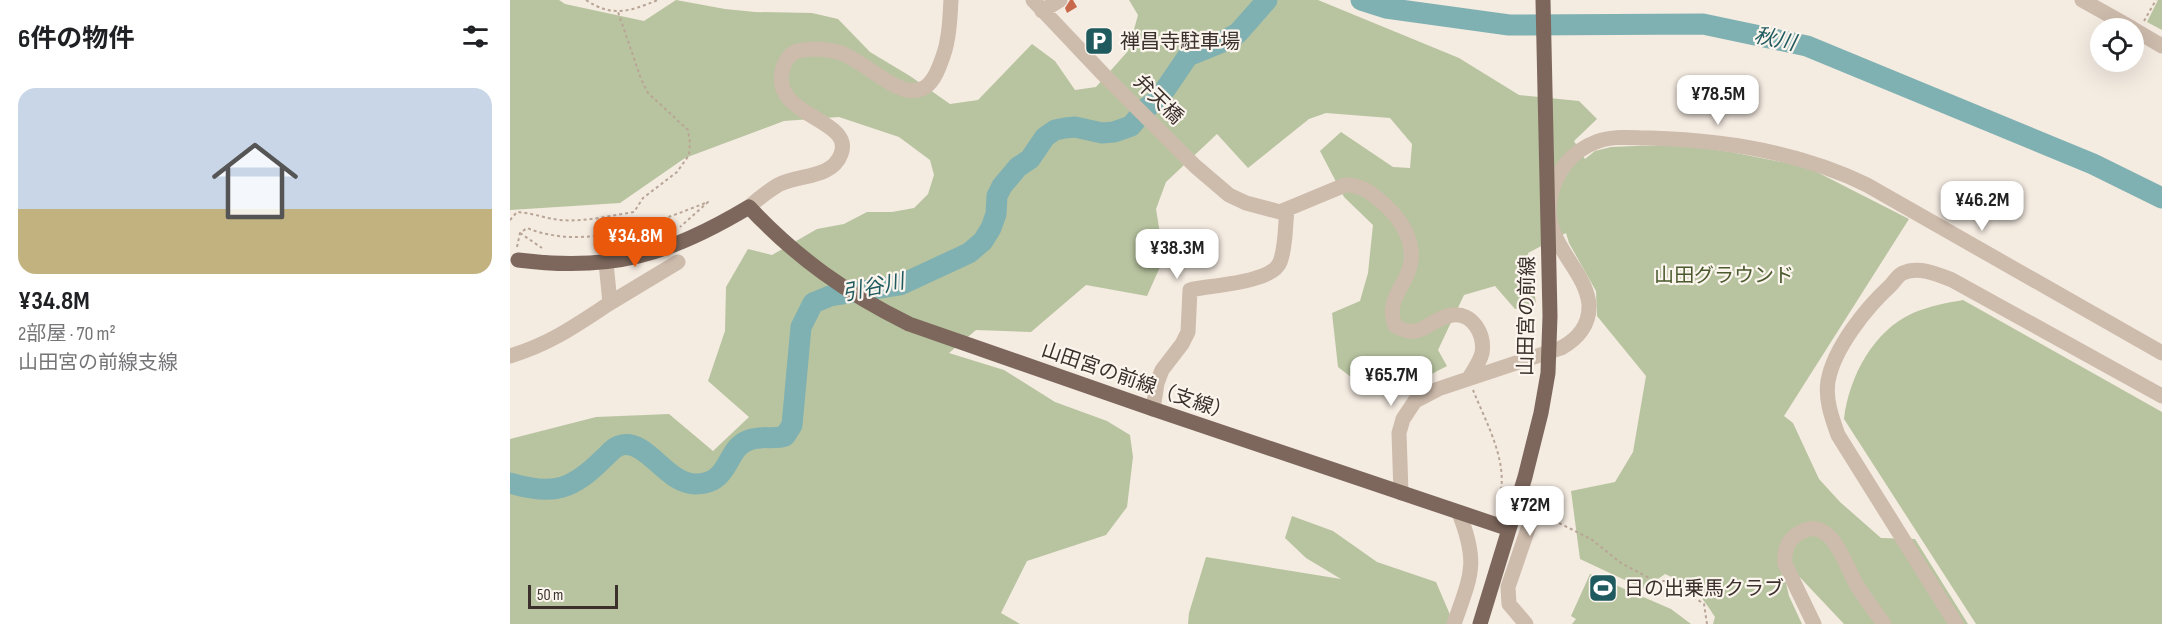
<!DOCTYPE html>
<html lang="ja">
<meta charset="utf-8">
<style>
:root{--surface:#fff;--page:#f2f2f2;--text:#202124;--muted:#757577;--accent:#ea580c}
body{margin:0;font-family:"Sofia Sans Condensed","Noto Sans JP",sans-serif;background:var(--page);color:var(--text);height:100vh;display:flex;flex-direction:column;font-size:22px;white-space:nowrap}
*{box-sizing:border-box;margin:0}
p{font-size:20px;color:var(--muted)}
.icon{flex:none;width:33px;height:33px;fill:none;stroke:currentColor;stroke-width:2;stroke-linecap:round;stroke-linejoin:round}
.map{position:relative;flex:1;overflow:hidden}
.panel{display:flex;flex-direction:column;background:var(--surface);width:510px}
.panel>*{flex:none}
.buttons{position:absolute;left:1580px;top:18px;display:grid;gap:12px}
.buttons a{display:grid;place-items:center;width:54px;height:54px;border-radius:50%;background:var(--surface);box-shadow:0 6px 24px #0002;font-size:30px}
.scale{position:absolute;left:18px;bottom:15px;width:90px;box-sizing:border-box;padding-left:6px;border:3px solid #3b302b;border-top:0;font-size:16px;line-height:21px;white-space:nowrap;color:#3b302b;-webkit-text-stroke:4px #fbf5ee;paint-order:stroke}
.price{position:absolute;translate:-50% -51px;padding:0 14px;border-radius:12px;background:#fff;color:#222;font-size:20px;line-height:39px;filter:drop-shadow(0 2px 3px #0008)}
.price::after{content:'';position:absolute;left:50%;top:36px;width:18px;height:14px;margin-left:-9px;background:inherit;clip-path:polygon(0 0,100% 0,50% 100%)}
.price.selected{background:var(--accent);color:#fff}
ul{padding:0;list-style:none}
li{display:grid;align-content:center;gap:12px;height:318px;padding:0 18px}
li span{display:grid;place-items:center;height:186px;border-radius:18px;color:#555}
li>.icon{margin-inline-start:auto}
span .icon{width:108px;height:108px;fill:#fffc;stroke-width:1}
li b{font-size:26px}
h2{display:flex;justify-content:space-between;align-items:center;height:72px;padding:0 18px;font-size:26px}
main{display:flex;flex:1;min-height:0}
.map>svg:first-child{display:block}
.green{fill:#b8c4a0}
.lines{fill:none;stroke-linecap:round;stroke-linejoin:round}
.river{stroke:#7fb0b2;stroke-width:21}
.building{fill:#c8694b}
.path{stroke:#b9a596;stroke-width:2;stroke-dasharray:3 3;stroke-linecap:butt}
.minor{stroke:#cdbbac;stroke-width:15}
.major{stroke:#7d675c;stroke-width:15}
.labels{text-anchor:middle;stroke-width:4.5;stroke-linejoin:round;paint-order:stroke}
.poi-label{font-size:20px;fill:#3b302b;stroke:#fbf5ee;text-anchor:start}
.street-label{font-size:20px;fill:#3b302b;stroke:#fbf5ee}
.park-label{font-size:20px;fill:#4a5a2e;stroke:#fbf5ee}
.water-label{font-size:21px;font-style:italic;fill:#1f5a5e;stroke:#fbf5ee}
</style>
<main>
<section class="panel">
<h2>6件の物件<svg class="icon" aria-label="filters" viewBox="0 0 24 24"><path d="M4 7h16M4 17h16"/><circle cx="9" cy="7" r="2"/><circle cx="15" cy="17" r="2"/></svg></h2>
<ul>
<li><span style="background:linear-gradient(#c9d6e8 65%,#c2b280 0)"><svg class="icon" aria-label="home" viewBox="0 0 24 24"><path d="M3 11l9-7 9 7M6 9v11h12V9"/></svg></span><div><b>¥34.8M</b><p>2部屋 · 70 m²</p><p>山田宮の前線支線</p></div></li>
</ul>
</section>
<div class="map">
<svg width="1652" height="624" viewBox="0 0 1652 624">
<rect width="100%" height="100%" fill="#f4ebe1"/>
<path class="green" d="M0,0H49L55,4L134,21L166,0L215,9L245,12L302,13L328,19L360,52L400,76L440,104L468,100L522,44L545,61L565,90L586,87L618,51L628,15L619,0H808L949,58L1009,95L1069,101L1087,119L1064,141L1075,159L1085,151L1101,147L1125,146L1170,145L1221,152L1297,167L1399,219L1274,416L1283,423L1309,479L1330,502L1371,538L1405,539L1458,624H1334L1283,570H1273L1279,596L1292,624H1203L1205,617C1189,591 1182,587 1155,574L1134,589L1070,559L1061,491L1105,482L1123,452L1136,376L1087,316L1086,291L1059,243L1056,233L1018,253L1026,303L1005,309L985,286L954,295L928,350L937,366L885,393L859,391L828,367L822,313L850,301L858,273L863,225L834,197L810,151L831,132L883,167L900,168L902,144L880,118L816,113L799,119L738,168L707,134L656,182L646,209L654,258L637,296L576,285L521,332L466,330L439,353L494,370L545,402L597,421L620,435L623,457L617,507L596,535L517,561L491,613L510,624H0V439L86,417L159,414L203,451L239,417L198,381L215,331L216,287L238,249L262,255L307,229L334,224L357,212H382L404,208L418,194L424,175L420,160L389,137L329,117L274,121L175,158L110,203L0,210Z
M1648,0H1652V30L1637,22Z
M1453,300L1652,412V624H1466L1334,419C1339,377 1363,331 1403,313C1420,306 1436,303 1453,300Z
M782,516L823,531L867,562L926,582L941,617L940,624H678L679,613L696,557L831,579L796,558L775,538Z
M1080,574L1161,609L1181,624H1062L1066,619L1061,616Z"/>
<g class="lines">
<path class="river" d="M851,0L876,8L999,25L1193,24L1297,46L1583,164L1652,198
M0,483C44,496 62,490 94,458C100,453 104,446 112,445C138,440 156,484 186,484C221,484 215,448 239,440C251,435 263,440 275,436L282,425L291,327L303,303L320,296L390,285L459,253L473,241L481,228L486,214L487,196L492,186L508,167L520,159L535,137L545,130L555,128L565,127L592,133L604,132L621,126L636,108L648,100L678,56L710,43L728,33L757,0"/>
</g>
<path class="building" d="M560,0H563L567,7L557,13L555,8Z"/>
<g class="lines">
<path class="path" d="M76,0C103,18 120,11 148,0
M1634,21L1646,0
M0,220L7,212C22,213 35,218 49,220C74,222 99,216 124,212L133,198L167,172L179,155L180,143L178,130L138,93L131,79L108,12
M10,233L32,248
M7,247L10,233L17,228C77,252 143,223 198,202L170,227
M963,390C975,420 996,457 991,490
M1033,515L1081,539L1111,563L1145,581H1160L1194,604L1197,624"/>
<path class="minor" d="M523,0L594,75L685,166L719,195L736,203L770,212L835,185C851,184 863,194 875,205C894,222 909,248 897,275C888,294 877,304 885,326C913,341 918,319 942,315C963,312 975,335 972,353C970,362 963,371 959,378
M1572,0L1622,28
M532,11L550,0
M1623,29L1652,46
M239,207C248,199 258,191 268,185C288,174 322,179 331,154C345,118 258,117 273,68C275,61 280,54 287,51C298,48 317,49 328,52C361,61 407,124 429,67C432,59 436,50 437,41C440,28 440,14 441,0
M100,303L168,262
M0,356C40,344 65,326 100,303L96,263
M643,409L647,383L652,370L672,344L678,332L680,290C701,285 762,283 770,262C776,247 775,226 777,210
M891,493L889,433L893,419L905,401L928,389L1051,348C1068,339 1080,324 1079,304C1075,267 1033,244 1040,200C1044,174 1061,151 1086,142C1103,135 1122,138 1140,138C1214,140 1290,152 1357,185L1652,353
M944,624C961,575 969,564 949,513
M1016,624L999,604L998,587L1021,520
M1304,624L1275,564C1274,553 1276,542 1286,535C1319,511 1334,561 1345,582C1353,596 1364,610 1374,624
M1446,624L1328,435C1322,418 1315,400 1318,381C1324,348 1356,308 1380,286C1384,282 1388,275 1393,273C1409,266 1427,274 1442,280L1652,396"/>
<path class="major" d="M8,260C102,272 159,255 239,207C287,258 336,293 399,324L643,409L999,529
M970,624L1015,477L1031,413L1038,373L1040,316L1033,0"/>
</g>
<defs>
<g id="parking-square" transform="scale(1.5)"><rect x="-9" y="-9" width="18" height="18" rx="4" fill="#1f5a5e" stroke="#fbf5ee"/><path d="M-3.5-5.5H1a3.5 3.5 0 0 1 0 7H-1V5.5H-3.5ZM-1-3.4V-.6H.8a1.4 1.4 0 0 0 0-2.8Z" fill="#fff"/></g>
<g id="stadium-square" transform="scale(1.5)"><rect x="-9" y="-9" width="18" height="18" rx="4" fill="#1f5a5e" stroke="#fbf5ee"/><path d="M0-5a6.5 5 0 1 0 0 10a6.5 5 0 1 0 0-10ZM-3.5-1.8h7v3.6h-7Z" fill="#fff"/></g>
</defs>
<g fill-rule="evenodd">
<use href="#parking-square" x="589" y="41"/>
<use href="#stadium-square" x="1093" y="588"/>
</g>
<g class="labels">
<g class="poi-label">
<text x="610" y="48">禅昌寺駐車場</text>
<text x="1114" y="595">日の出乗馬クラブ</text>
</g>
<g class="street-label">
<text transform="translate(649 99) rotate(45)" y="7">弁天橋</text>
<text transform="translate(1016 316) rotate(-89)" y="7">山田宮の前線</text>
<text transform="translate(627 381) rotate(19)" y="7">山田宮の前線（支線）</text>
</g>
<g class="park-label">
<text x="1214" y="282">山田グラウンド</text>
</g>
<g class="water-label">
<text transform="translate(1265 39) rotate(12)" y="7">秋川</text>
<text transform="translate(363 287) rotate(-12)" y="7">引谷川</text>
</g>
</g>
</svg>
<div class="buttons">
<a><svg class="icon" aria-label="locate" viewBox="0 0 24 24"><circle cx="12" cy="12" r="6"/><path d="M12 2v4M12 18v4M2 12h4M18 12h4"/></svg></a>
</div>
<div class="scale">50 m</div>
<b class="price" style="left:1208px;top:126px">¥78.5M</b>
<b class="price" style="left:1472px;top:232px">¥46.2M</b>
<b class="price selected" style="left:125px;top:268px">¥34.8M</b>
<b class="price" style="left:667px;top:280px">¥38.3M</b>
<b class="price" style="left:881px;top:407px">¥65.7M</b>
<b class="price" style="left:1020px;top:537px">¥72M</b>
</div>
</main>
